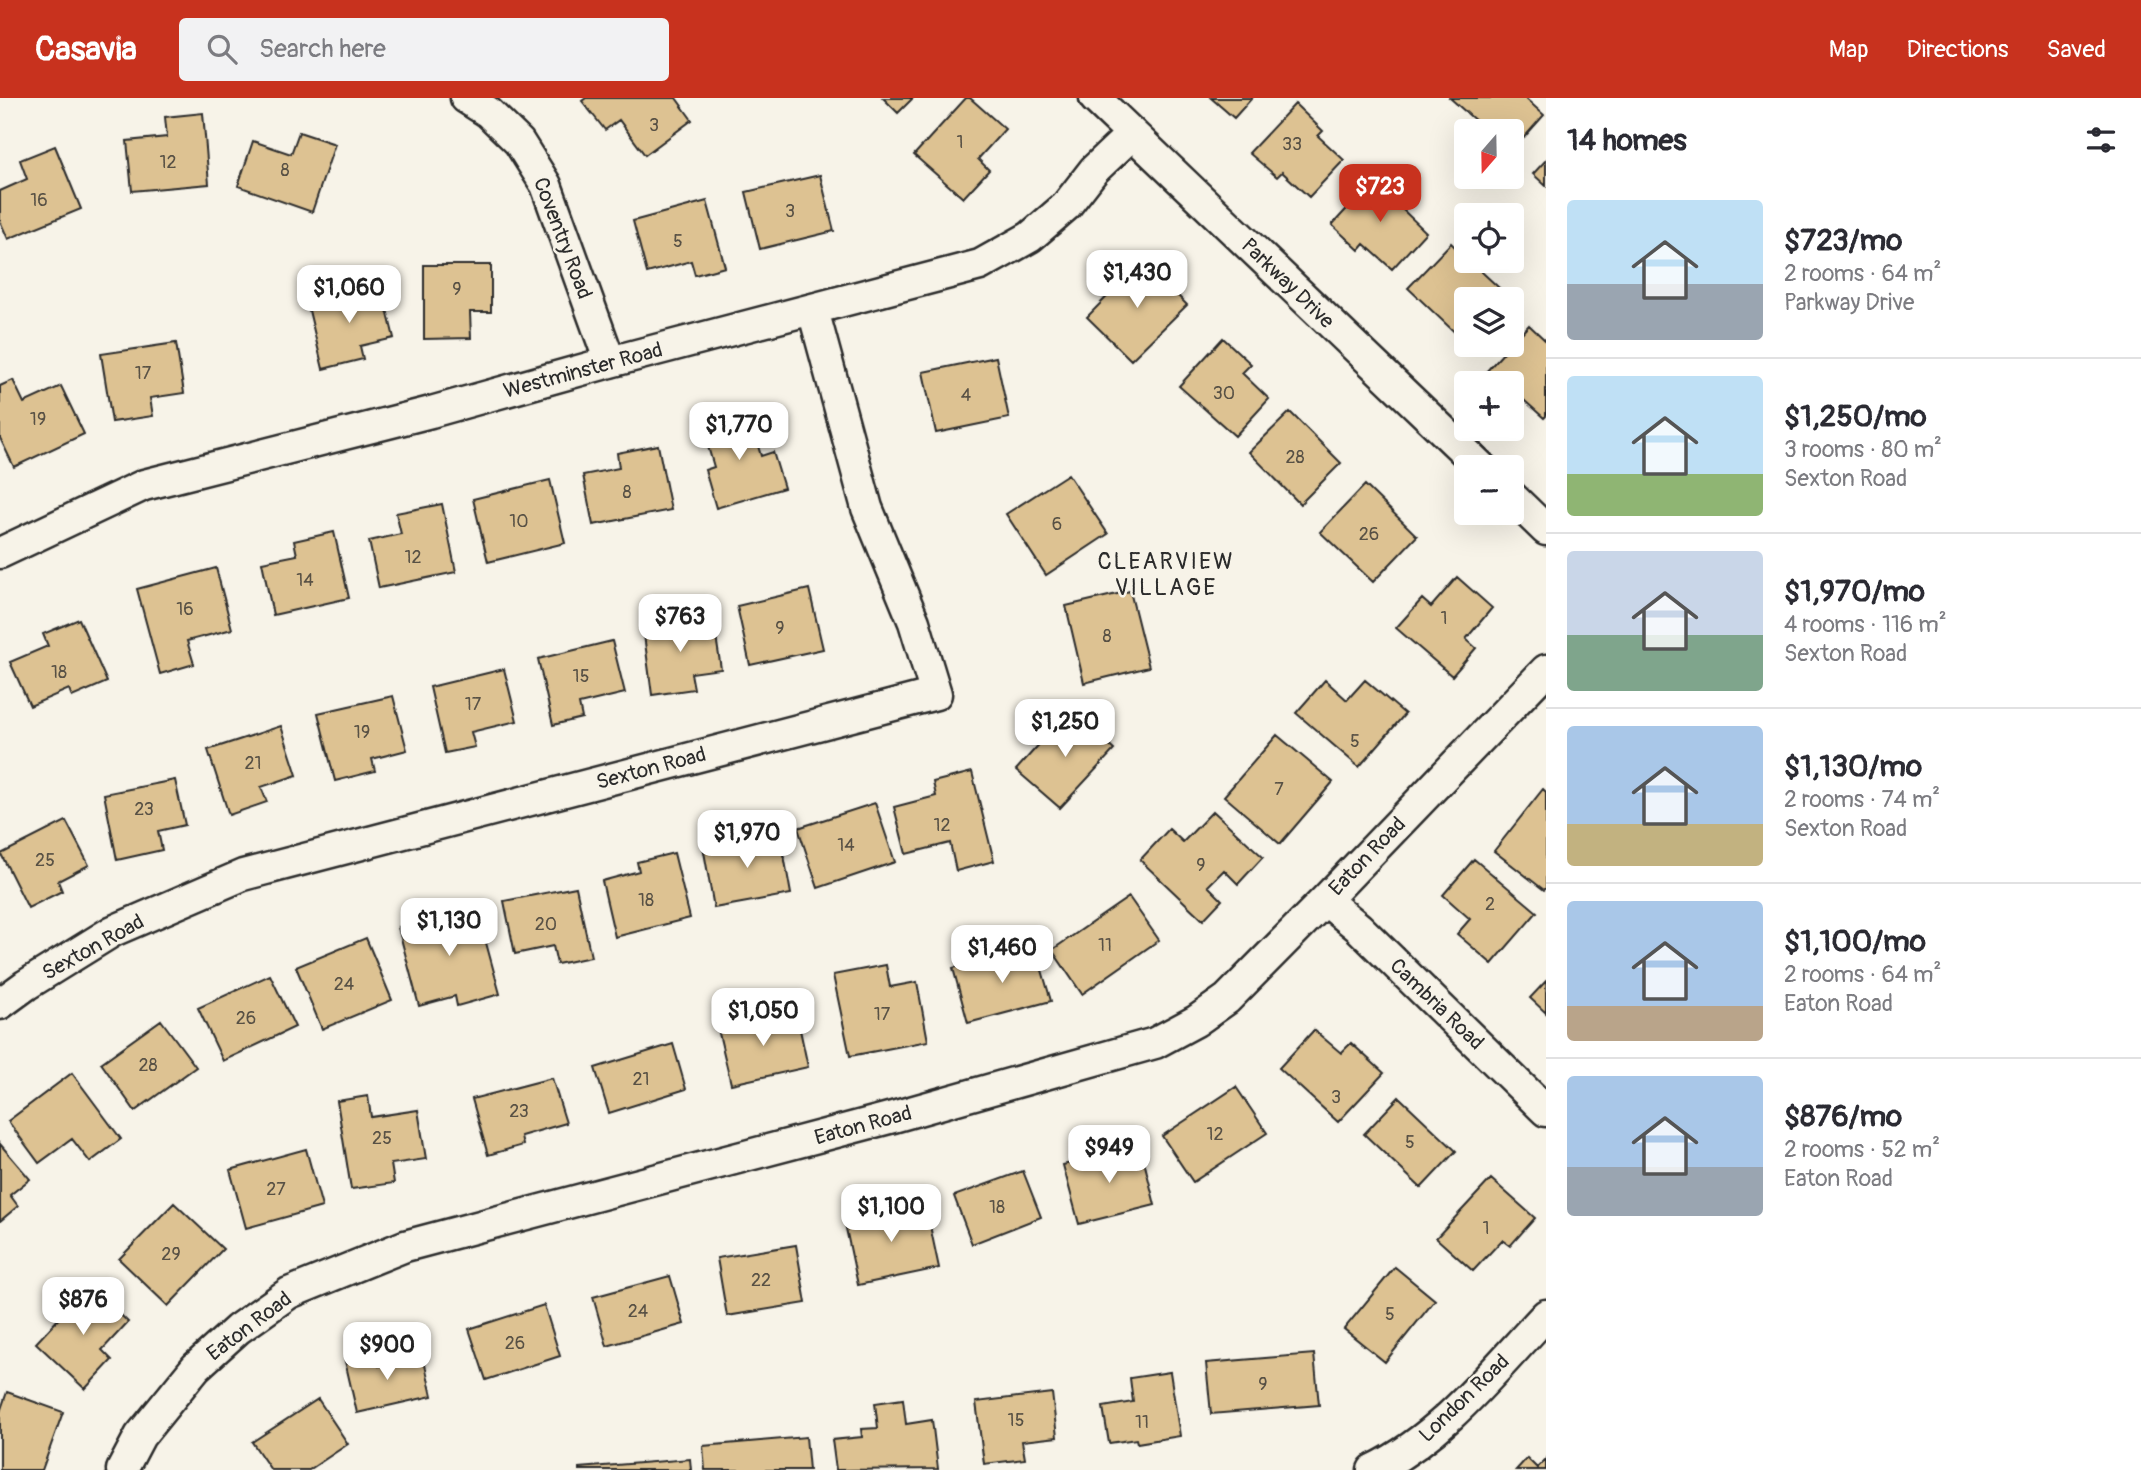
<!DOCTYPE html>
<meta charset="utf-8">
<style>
:root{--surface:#fff;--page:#f2f2f3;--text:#2b2b33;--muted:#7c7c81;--line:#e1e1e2;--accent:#c8321e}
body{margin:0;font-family:Pangolin,sans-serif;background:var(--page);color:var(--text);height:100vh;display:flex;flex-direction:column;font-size:26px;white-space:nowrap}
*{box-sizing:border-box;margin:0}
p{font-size:23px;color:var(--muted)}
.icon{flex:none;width:38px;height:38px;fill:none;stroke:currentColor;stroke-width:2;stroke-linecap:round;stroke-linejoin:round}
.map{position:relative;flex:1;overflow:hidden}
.side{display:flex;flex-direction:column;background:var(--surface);width:595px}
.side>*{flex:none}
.needle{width:46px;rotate:200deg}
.buttons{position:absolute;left:1454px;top:21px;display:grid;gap:14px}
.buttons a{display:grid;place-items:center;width:70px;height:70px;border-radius:7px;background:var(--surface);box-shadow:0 7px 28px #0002;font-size:35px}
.price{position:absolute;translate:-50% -60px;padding:0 16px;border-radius:14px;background:#fff;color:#222;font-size:23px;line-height:46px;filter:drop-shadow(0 2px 4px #0008)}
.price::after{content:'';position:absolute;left:50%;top:42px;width:21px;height:16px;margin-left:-10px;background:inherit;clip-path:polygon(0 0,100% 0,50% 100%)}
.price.selected{background:var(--accent);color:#fff}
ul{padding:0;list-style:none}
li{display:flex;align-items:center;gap:21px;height:175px;padding:0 21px}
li+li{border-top:2px solid var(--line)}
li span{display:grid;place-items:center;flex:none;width:196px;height:140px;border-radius:7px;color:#555}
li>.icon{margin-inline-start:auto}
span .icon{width:84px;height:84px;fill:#fffc;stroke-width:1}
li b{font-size:30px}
h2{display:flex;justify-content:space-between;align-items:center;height:84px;padding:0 21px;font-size:30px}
header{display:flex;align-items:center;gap:42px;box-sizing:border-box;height:98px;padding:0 35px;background:var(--accent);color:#fff}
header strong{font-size:33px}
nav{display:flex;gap:38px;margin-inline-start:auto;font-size:24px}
.search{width:490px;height:63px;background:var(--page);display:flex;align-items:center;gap:18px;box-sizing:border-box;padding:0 24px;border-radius:7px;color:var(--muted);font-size:26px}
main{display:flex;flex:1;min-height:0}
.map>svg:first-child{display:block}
.building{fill:#ddc292;stroke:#2b2b2b;stroke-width:2}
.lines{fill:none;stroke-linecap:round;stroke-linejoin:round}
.minor-casing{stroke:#2b2b2b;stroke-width:35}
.minor{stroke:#f7f3e8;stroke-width:30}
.labels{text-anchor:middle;stroke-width:5;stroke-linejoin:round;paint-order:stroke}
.number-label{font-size:18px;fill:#585145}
.street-label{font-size:21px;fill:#2b2b2b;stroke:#f7f3e8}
.neighbourhood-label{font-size:23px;letter-spacing:2px;fill:#2b2b2b;stroke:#f7f3e8}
</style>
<header>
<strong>Casavia</strong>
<div class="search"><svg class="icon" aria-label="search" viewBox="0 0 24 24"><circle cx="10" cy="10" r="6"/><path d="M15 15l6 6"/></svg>Search here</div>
<nav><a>Map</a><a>Directions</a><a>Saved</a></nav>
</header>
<main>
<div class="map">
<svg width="1546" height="1372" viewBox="0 0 1546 1372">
<rect width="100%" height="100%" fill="#f7f3e8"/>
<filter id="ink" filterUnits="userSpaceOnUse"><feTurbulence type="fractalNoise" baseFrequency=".0143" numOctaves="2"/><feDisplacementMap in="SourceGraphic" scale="14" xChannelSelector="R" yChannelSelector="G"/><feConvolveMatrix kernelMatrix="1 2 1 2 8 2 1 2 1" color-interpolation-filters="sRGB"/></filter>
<g filter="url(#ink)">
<path class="building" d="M586,0H676L692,22L645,57L619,22L605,32L582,3Z
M883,0H913L898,15Z
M966,0H970L1005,31L978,61L989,72L963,100L914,57Z
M1211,0H1252L1234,20Z
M1450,0H1525L1544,17L1512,53V33H1487Z
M1295,6L1323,33L1318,38L1344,62L1309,99L1282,74L1277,79L1249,55Z
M203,15L209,86L132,93L127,43L167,39L165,19Z
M299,34L335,46L312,114L238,88L253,43L291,56Z
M55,48L81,111L8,141L0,123V93L27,81L20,62Z
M1546,62V88L1533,76Z
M820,77L834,133L760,151L746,94Z
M1377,78L1406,105L1401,110L1426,134L1392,171L1364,146L1359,152L1332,127Z
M707,103L725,169L695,177L691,163L647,175L633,123Z
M1451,145L1466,160V163H1470L1510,200L1466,201V245L1408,190Z
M1143,162L1187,207L1131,262L1087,219Z
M424,167H491V214H470L471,240L424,241Z
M381,187L394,240L360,248L363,261L323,271L307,204Z
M1529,227L1546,243V318L1544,320L1516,295L1512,300V285H1494L1484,276Z
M1223,240L1251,266L1242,275L1269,301L1235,338L1179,288Z
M176,245L184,295L150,300L153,318L112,324L101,256Z
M996,259L1009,320L936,335L923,274Z
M13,282L24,305L61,288L84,336L14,369L0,340V288Z
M748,314L761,358L773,354L784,390L716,410L705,372L714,369L702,328Z
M1290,314L1341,365L1300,406L1249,354Z
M658,347L671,412L593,427L583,377L619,370L617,355Z
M1068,376L1108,436L1046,477L1006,416Z
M550,382L565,445L488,464L473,401Z
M1365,387L1417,438L1373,484L1320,434Z
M442,406L456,474L379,490L369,443L401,436L396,415Z
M334,434L349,500L273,517L262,464L297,457L294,443Z
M216,470L232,531L187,543L194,566L160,576L137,491Z
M1457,479L1492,510L1466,541L1476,550L1452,578L1396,530L1422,501L1431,509Z
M809,491L823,551L750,567L737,508Z
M1130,493L1149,569L1084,585L1066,508Z
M713,519L721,571L691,575L694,591L652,597L643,529Z
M79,521L107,584L72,599L69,591L30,608L10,564L48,548L43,536Z
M612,543L625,595L579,606L582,620L553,627L538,561Z
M504,571L517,623L471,634L475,649L445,655L430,589Z
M1325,582L1347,602L1365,582L1405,616L1359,669L1296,615Z
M393,598L407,652L372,661L375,673L335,683L318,615Z
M1070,612L1114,652L1060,710L1016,672Z
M281,628L297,677L261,689L267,704L229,717L208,652Z
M1277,637L1333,684L1280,746L1224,698Z
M972,674L994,763L956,773L950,745L906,756L894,709L936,698L933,684Z
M175,682L185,727L158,733L162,752L117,762L104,696Z
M1543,691L1546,694V790L1544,792L1494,753Z
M875,705L895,764L818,790L798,730Z
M1213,713L1263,759L1238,786L1224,772L1208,788L1222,802L1203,822L1140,762L1169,731L1183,744Z
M66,723L89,767L58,783L62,793L28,810L1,756Z
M780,735L791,796L714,810L703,748Z
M674,755L690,820L615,839L602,783L639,773L637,764Z
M1474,761L1537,814L1492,866L1457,836L1470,821L1443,797Z
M576,789L591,859L557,866L553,848L515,856L504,803Z
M1129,799L1159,842L1082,896L1052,852Z
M476,808L500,896L457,908L455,898L419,908L398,829Z
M366,840L392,902L322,931L296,869Z
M1035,848L1051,903L968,925L953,870Z
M886,867L890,889L917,884L928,943L850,958L833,877Z
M270,877L295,929L223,963L198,910Z
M1546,883V915L1530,900Z
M796,913L808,969L731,986L718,931Z
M161,922L196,969L135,1013L101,965Z
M1314,932L1341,955L1351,945L1384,975L1338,1024L1279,970Z
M673,946L686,991L609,1015L595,970Z
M72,975L121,1041L90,1064L72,1041L39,1065L8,1023Z
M552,980L566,1025L521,1038L523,1047L488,1057L472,1001Z
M1236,989L1267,1035L1193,1084L1162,1038Z
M368,998L371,1019L418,1012L426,1061L391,1066L394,1085L351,1091L337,1003Z
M1399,999L1456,1053L1421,1090L1364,1036Z
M0,1046L30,1081L10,1097L18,1108L0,1123Z
M1140,1047L1155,1107L1079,1126L1063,1067Z
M306,1051L322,1109L246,1130L230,1072Z
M1023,1073L1041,1119L972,1146L954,1098Z
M1491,1081L1535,1120L1510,1148L1502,1142L1473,1173L1436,1140Z
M925,1104L939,1170L858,1187L844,1121Z
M174,1105L223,1151L168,1208L119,1161Z
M796,1147L806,1205L727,1218L717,1160Z
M1395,1169L1435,1202L1385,1264L1344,1231Z
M670,1178L684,1226L607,1248L593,1199Z
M90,1187L128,1224L102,1252L112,1262L85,1291L36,1245Z
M544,1207L560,1258L486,1282L469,1231Z
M377,1256L379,1268L423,1258L432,1298L357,1315L345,1263Z
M1314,1256L1319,1307L1211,1316L1206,1265Z
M1170,1274L1180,1338L1137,1345L1136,1341L1109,1345L1103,1309L1133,1304L1130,1280Z
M7,1294L63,1314L42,1372H0V1314Z
M1052,1295L1057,1339L1022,1343L1025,1361L984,1366L976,1304Z
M318,1301L348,1346L309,1372H271L252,1344Z
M903,1301L906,1326L932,1322L938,1371L836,1372L832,1342L862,1339L861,1331L878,1330L875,1305Z
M806,1339L809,1372H705L703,1348Z
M1527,1360L1537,1370L1546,1361V1372H1516Z
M690,1361L691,1372H579V1370Z"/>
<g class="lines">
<g class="minor-casing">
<path id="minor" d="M466,0L488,14L519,44L546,87L610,264
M1095,0L1481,369
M1512,399L1546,432
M0,455L144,387L431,314L610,264L980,167L1030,139L1066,108L1094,72L1132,36
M1325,802L1358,829L1546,1013
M0,906L26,887L113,833L243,777L936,596L914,524L867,410L813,212
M122,1372L140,1338L196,1269L238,1231L289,1195L405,1148L893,1019L1155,945L1196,923L1227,901L1325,802L1546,572
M1373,1372C1443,1338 1493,1273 1546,1217"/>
</g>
<use href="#minor" class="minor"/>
</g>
</g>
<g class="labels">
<g class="number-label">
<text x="654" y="33">3</text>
<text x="960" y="50">1</text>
<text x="1292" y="52">33</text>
<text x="168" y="70">12</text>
<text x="285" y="78">8</text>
<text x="39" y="108">16</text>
<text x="790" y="119">3</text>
<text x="678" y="149">5</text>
<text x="457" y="197">9</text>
<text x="143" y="281">17</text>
<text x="1224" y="301">30</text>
<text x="966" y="303">4</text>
<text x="38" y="327">19</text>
<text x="1295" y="365">28</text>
<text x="627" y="400">8</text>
<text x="519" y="429">10</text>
<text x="1057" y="432">6</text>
<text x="1369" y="442">26</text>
<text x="413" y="465">12</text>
<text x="305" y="488">14</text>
<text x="185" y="517">16</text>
<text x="1444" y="526">1</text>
<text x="780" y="536">9</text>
<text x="1107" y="544">8</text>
<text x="59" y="580">18</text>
<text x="581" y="584">15</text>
<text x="473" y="612">17</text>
<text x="362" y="640">19</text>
<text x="1355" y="649">5</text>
<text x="253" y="671">21</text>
<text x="1279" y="697">7</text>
<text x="144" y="717">23</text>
<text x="942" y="733">12</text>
<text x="846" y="753">14</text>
<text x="45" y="768">25</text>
<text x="1201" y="773">9</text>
<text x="646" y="808">18</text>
<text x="1490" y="812">2</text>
<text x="546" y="832">20</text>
<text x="1105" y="853">11</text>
<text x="344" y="892">24</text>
<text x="882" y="922">17</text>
<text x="246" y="926">26</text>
<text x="148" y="973">28</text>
<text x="641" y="987">21</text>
<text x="1336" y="1005">3</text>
<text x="519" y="1019">23</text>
<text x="1215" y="1042">12</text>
<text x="382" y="1046">25</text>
<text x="1410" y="1050">5</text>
<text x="276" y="1097">27</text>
<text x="997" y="1115">18</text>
<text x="1486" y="1136">1</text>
<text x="171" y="1162">29</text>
<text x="761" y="1188">22</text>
<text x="638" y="1219">24</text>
<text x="1390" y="1222">5</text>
<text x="515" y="1251">26</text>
<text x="1263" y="1292">9</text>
<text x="1016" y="1328">15</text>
<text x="1142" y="1330">11</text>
</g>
<g class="street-label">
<text transform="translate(563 140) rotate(69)" y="7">Coventry Road</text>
<text transform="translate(1288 185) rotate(44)" y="7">Parkway Drive</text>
<text transform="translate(583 272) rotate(-15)" y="7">Westminster Road</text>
<text transform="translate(651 670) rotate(-15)" y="7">Sexton Road</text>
<text transform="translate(1367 758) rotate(-46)" y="7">Eaton Road</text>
<text transform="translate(93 849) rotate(-29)" y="7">Sexton Road</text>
<text transform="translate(1437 906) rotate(44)" y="7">Cambria Road</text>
<text transform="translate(863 1027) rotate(-15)" y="7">Eaton Road</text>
<text transform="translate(249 1228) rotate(-37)" y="7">Eaton Road</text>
<text transform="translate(1464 1300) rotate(-44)" y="7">London Road</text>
</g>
<g class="neighbourhood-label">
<text x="1166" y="471">CLEARVIEW<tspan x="1166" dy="26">VILLAGE</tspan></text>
</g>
</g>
</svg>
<div class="buttons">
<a><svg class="needle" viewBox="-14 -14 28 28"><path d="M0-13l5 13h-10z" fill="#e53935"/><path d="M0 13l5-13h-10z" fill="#7c7c81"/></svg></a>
<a><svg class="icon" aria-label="locate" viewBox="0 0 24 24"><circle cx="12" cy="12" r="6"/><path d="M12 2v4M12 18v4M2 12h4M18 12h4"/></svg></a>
<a><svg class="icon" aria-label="layers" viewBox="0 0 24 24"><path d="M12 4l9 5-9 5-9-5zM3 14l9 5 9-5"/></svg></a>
<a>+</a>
<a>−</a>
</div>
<b class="price selected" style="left:1380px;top:126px">$723</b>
<b class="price" style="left:1137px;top:212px">$1,430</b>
<b class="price" style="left:349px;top:227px">$1,060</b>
<b class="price" style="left:739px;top:364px">$1,770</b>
<b class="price" style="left:680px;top:556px">$763</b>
<b class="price" style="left:1065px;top:661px">$1,250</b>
<b class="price" style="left:747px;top:772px">$1,970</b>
<b class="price" style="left:449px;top:860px">$1,130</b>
<b class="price" style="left:1002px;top:887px">$1,460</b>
<b class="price" style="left:763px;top:950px">$1,050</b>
<b class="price" style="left:1109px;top:1087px">$949</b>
<b class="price" style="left:891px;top:1146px">$1,100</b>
<b class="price" style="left:83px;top:1239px">$876</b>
<b class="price" style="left:387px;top:1284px">$900</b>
</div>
<section class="side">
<h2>14 homes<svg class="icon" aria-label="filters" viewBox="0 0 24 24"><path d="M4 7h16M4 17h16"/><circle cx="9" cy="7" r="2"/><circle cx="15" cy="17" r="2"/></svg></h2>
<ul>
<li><span style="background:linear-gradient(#bfe0f5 60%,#9aa5b1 0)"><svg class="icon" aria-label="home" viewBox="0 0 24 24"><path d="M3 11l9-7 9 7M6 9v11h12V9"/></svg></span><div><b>$723/mo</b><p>2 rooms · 64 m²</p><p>Parkway Drive</p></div></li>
<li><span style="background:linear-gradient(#bfe0f5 70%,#8fb573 0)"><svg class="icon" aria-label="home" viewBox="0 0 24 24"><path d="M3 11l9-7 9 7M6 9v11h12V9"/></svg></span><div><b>$1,250/mo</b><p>3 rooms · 80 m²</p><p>Sexton Road</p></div></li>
<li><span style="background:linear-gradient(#c9d6e8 60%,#7fa58c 0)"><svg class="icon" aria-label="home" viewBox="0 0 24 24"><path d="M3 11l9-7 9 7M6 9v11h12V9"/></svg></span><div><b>$1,970/mo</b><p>4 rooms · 116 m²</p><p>Sexton Road</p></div></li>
<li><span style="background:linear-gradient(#a9c7e8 70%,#c2b280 0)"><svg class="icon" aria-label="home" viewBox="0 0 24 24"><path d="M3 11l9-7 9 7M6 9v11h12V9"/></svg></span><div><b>$1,130/mo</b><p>2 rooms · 74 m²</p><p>Sexton Road</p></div></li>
<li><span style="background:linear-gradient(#a9c7e8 75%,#b9a48a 0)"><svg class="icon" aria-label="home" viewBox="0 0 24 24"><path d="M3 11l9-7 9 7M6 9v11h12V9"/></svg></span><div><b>$1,100/mo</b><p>2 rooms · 64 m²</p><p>Eaton Road</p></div></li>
<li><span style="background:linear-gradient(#a9c7e8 65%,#9aa5b1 0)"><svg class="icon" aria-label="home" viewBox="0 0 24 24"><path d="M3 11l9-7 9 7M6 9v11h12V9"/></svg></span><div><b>$876/mo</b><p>2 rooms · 52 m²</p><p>Eaton Road</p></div></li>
</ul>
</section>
</main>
